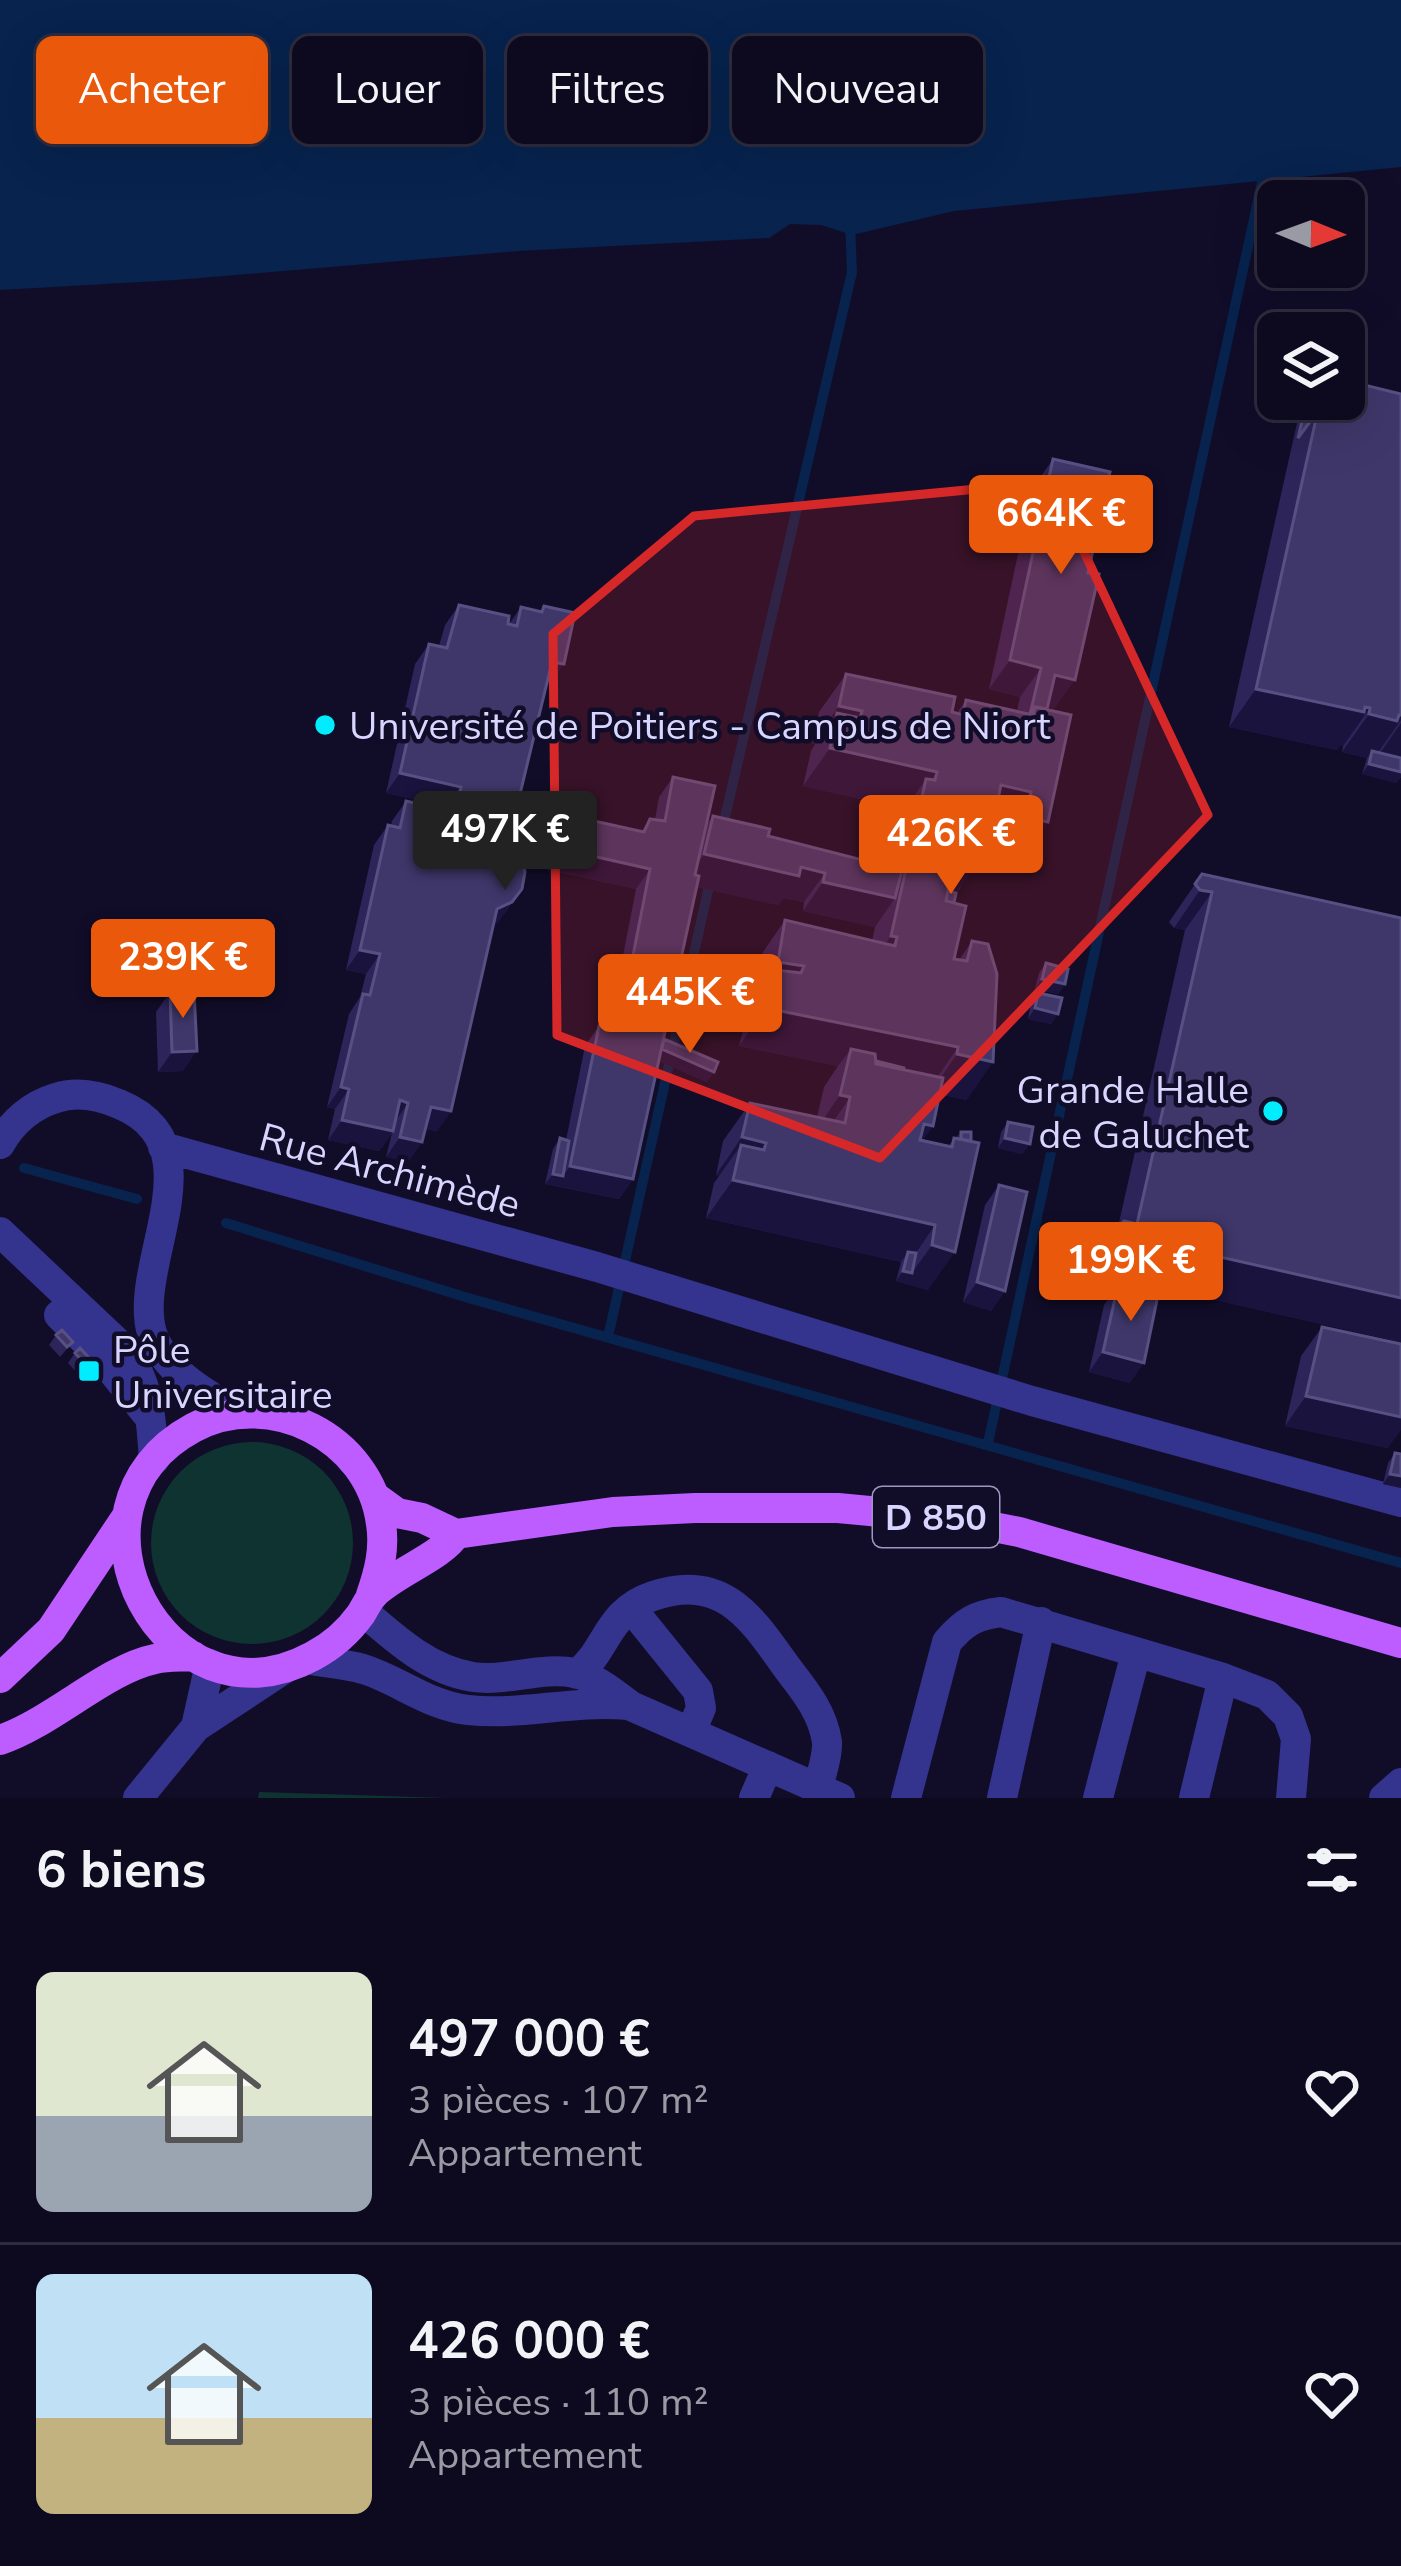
<!DOCTYPE html>
<html lang="fr">
<meta charset="utf-8">
<style>
:root{--surface:#0d0a1f;--page:#1b182c;--text:#f1f3f6;--muted:#9a9aa4;--line:#2d2b3d;--accent:#ea580c}
body{margin:0;font-family:"Nunito Sans",sans-serif;background:var(--page);color:var(--text);height:100vh;display:flex;flex-direction:column;font-size:45px;white-space:nowrap}
*{box-sizing:border-box;margin:0}
p{font-size:39px;color:var(--muted)}
.icon{flex:none;width:66px;height:66px;fill:none;stroke:currentColor;stroke-width:2;stroke-linecap:round;stroke-linejoin:round}
.map{position:relative;height:1798px;overflow:hidden}
.panel{display:flex;flex-direction:column;background:var(--surface);flex:1}
.panel>*{flex:none}
.banner{position:absolute;left:36px;top:36px;width:1329px;height:108px;display:flex;gap:24px}
.needle{width:78px;rotate:91deg}
.buttons{position:absolute;left:1257px;top:180px;display:grid;gap:24px}
.buttons a{display:grid;place-items:center;width:108px;height:108px;border-radius:18px;background:var(--surface);box-shadow:0 12px 48px #0002,0 0 0 3px var(--line);font-size:60px}
.price{position:absolute;translate:-50% -102px;padding:0 27px;border-radius:12px;background:var(--accent);color:#fff;font-size:39px;line-height:78px;filter:drop-shadow(0 3px 6px #0008)}
.price::after{content:'';position:absolute;left:50%;top:72px;width:36px;height:27px;margin-left:-18px;background:inherit;clip-path:polygon(0 0,100% 0,50% 100%)}
.price.selected{background:#222;color:#fff}
ul{padding:0;list-style:none}
li{display:flex;align-items:center;gap:36px;height:300px;padding:0 36px}
li+li{border-top:3px solid var(--line)}
li span{display:grid;place-items:center;flex:none;width:336px;height:240px;border-radius:18px;color:#555}
li>.icon{margin-inline-start:auto}
span .icon{width:144px;height:144px;fill:#fffc;stroke-width:1}
li b{font-size:51px}
h2{display:flex;justify-content:space-between;align-items:center;height:144px;padding:0 36px;font-size:51px}
.pill{padding:0 42px;border-radius:18px;background:var(--surface);box-shadow:0 12px 48px #0002,0 0 0 3px var(--line);font-size:42px;line-height:108px}
.pill.selected{background:var(--accent);color:#fff}
.map>svg:first-child{display:block}
.green{fill:#0f3331}
.water{fill:#07234e}
.lines{fill:none;stroke-linecap:round;stroke-linejoin:round}
.stream{stroke:#07234e;stroke-width:10}
.minor{stroke:#34338d;stroke-width:30}
.major{stroke:#bd5cff;stroke-width:30}
.wall{fill:#2d2459}
.shaded-wall{fill:#1a133e}
.building{fill:#3f376a;stroke:#575082;stroke-width:3}
.marked{fill:#d62828;fill-opacity:0.2;stroke:#d62828;stroke-width:9;stroke-linejoin:round}
.poi-dot{fill:#01edff;stroke:#110d29;stroke-width:4.5}
.labels{text-anchor:middle;stroke-width:9;stroke-linejoin:round;paint-order:stroke}
.shield{fill:#110d29;stroke:#9c99bf;stroke-width:3}
.shield-label{font-size:36px;font-weight:bold;fill:#d8d5ff}
.poi-label{font-size:39px;fill:#d8d5ff;stroke:#110d29;text-anchor:start}
.street-label{font-size:39px;fill:#d8d5ff;stroke:#110d29}
</style>
<div class="map">
<svg width="1401" height="1798" viewBox="0 0 1401 1798">
<rect width="100%" height="100%" fill="#110d29"/>
<path class="green" d="M151 1543a101 101 0 1 1 202 0a101 101 0 1 1-202 0Z
M259,1792L447,1798H258Z"/>
<path class="water" d="M0,0H1401V167L954,211L852,235L821,225L790,224L769,238L518,251L176,280L0,290Z"/>
<g class="lines">
<path class="stream" d="M722,830L852,272L850,222
M24,1168L137,1199
M226,1223L465,1297L1401,1563
M608,1337L711,877
M988,1443L1262,182L1261,168"/>
<path class="minor" d="M0,1144C12,1122 32,1105 56,1098C77,1091 100,1096 119,1104C221,1146 131,1264 152,1333C165,1372 206,1394 239,1413
M163,1147L597,1267L1032,1401L1401,1502
M0,1232L124,1349C150,1383 151,1418 154,1460
M59,1315L101,1357L146,1413
M631,1608L698,1691L701,1708L691,1732
M363,1611C395,1639 429,1670 473,1677C506,1682 542,1666 575,1673C596,1678 614,1693 631,1706L840,1798
M307,1659C326,1663 345,1664 363,1669C399,1680 429,1706 468,1710C520,1716 572,1700 628,1705
M577,1674C607,1651 607,1611 653,1596C724,1572 752,1619 788,1669C805,1691 823,1713 827,1742C828,1757 821,1774 818,1788
M196,1727L210,1664
M138,1798L196,1727L287,1667
M754,1798L768,1766
M906,1798L947,1642C964,1622 976,1615 1001,1612L1223,1678L1267,1695L1288,1716L1296,1739L1291,1798
M1002,1798L1041,1622
M1098,1798L1136,1653
M1194,1798L1223,1678
M1384,1798L1401,1783"/>
<path class="major" d="M375,1497L397,1513L422,1518L456,1534L613,1512L695,1508H838L953,1519L1019,1532L1401,1643
M371,1595C379,1572 385,1549 381,1524C370,1437 269,1387 193,1428C45,1508 166,1736 313,1656C332,1646 348,1632 361,1614C366,1606 369,1598 376,1592C399,1571 442,1556 456,1534
M0,1678L51,1630L125,1519
M0,1740C53,1722 106,1669 155,1659C167,1656 181,1657 193,1656"/>
</g>
<path class="wall" d="M1401,394V777L1396,783L1362,774L1367,758L1342,752L1343,746H1340L1337,750L1229,727L1299,414L1309,399H1344Z
M1053,459L1054,709L1048,707L1021,860L999,855L1004,830L992,827L960,889L956,893L954,903V959L959,960L972,941L967,1100L939,1094L933,1126L922,1141L948,1146L961,1132H971L928,1290L896,1281L901,1262L706,1218L714,1183L719,1176L716,1175L723,1141L750,1103L817,1117L824,1087L838,1066L739,1046L749,1008L754,1000H752L759,958L785,920L872,941L875,927L803,911L804,902L784,898L778,905L697,887L664,1039L714,1072L707,1082L659,1061L633,1179L619,1199L545,1184L553,1149L560,1138L566,1140L585,1046L599,1026L609,1028L636,889L523,864L522,889L498,922L494,924L451,1111L437,1131L425,1129L422,1142L408,1162L386,1157L392,1133L379,1151L328,1140L335,1109L327,1107L349,1014L360,997L366,974L346,970L374,845L388,825L391,826L392,821L406,801L446,810L447,807L386,793L415,664L429,644L439,646L445,625L459,605L509,624L521,607L540,611L544,606L550,684H546L520,794L513,803L641,832L650,819H655L659,797L673,777L706,825L713,816L768,836L888,867L900,817L905,809L803,786L811,751L815,744H812L819,712L846,674L957,713L966,700L1017,711L1020,697L989,689L1032,489Z
M1202,874L1401,918V1342L1092,1272L1091,1265L1118,1227L1185,930L1174,928L1169,922Z
M1046,963L1065,984L1058,994L1035,989L1039,973Z
M170,992L183,1071L158,1072L156,1012Z
M1038,993L1058,1014L1051,1024L1028,1019L1031,1003Z
M1008,1122L1030,1144L1022,1154L998,1148L1001,1132Z
M999,1185L1005,1291L991,1311L963,1302L985,1205Z
M1118,1285L1130,1383L1089,1372L1104,1305Z
M1322,1327L1388,1448L1285,1426L1301,1356Z
M56,1335L73,1342L60,1357L49,1345Z
M75,1353L91,1360L79,1375L68,1363Z
M1395,1453L1401,1454V1488L1383,1484L1388,1463Z"/>
<path class="shaded-wall" d="M1315,399H1335L1313,429L1318,410L1305,429L1303,417Z
M1010,660L1041,668L1020,697L989,689Z
M552,662L564,664L550,684L538,682Z
M1055,675L1075,680L1054,709L1034,704Z
M1256,689L1365,707L1370,708L1343,746H1340L1337,750L1229,727Z
M839,706L862,711L835,749L837,713L815,744H812Z
M1369,714L1399,715H1401V720L1377,754L1372,751L1367,758L1342,752Z
M1401,723V764L1376,759Z
M830,748L937,772L924,790L926,779L905,809L803,786Z
M1369,764L1401,772V777L1396,783L1362,774Z
M400,773L461,787L447,807L386,793Z
M1001,785L1031,792L1004,830L975,824Z
M1025,817L1048,822L1021,860L999,855Z
M513,838L650,869L636,889L499,858Z
M979,850L987,851L949,903L933,899L954,860Z
M704,854L801,867L825,873L804,902L784,898L778,905L683,884Z
M823,882L895,898L875,927L803,911Z
M1200,890L1212,892L1185,930L1174,928Z
M512,902L498,922L483,929L497,909Z
M891,936L897,937L871,975L864,974Z
M360,950L380,954L366,974L346,970Z
M778,962L804,966L777,1004L775,970L754,1000H752Z
M1042,979L1065,984L1058,994L1035,989Z
M766,1008L958,1047L932,1085L848,1060L851,1049L838,1066L739,1046Z
M1035,1008L1058,1014L1051,1024L1028,1019Z
M656,1046L714,1072L707,1082L649,1057Z
M197,1051L183,1071L158,1072L172,1052Z
M957,1054L993,1062L967,1100L931,1092Z
M341,1087L349,1089L335,1109L327,1107Z
M840,1095L850,1097L824,1135L814,1133Z
M400,1100L408,1103L394,1123Z
M431,1107L451,1111L437,1131L417,1127Z
M342,1120L393,1131L379,1151L328,1140Z
M924,1124L933,1126L906,1164Z
M400,1137L422,1142L408,1162L386,1157Z
M742,1137L766,1143L739,1181L741,1145L719,1176L716,1175Z
M1005,1138L1030,1144L1022,1154L998,1148Z
M570,1166L633,1179L619,1199L556,1186Z
M553,1174L563,1176L556,1186L545,1184Z
M733,1180L935,1225L909,1263L908,1252L901,1262L706,1218Z
M1119,1234L1401,1298V1342L1092,1272Z
M932,1245L955,1252L928,1290L896,1281L903,1271L912,1273Z
M977,1282L1005,1291L991,1311L963,1302Z
M1103,1352L1144,1363L1130,1383L1089,1372Z
M1306,1396L1401,1417V1430L1388,1448L1285,1426Z
M1390,1474L1401,1476V1488L1383,1484Z"/>
<path class="building" d="M1344,380L1401,394V715H1399L1397,721L1369,714L1370,708L1365,707L1364,712L1256,689L1318,410L1335,414L1338,399H1344Z
M1303,417L1312,419L1298,438Z
M1053,459L1110,472L1088,573L1099,574L1075,680L1055,675L1047,709L1035,707L1030,714L1041,668L1010,660Z
M459,605L509,616L508,624L517,626L521,607L542,612L544,606L575,613L564,664L552,662L520,794L515,793L512,803L644,832L650,819L665,821L673,777L715,786L695,875L699,876L633,1179L570,1166L599,1026L618,1030L620,1022L650,869L513,838L512,845L521,856L525,872L522,889L512,902L497,909L451,1111L431,1107L422,1142L400,1137L408,1103L400,1100L393,1131L342,1120L349,1089L341,1087L363,994L370,995L380,954L360,950L388,825L400,828L406,801L455,812L461,787L400,773L429,644L447,648Z
M846,674L955,697L952,712L963,715L966,700L1033,715L1035,707L1071,715L1048,822L1025,817L1031,792L1001,785L987,851L979,850L976,865L954,860L946,901L966,906L954,959L967,961L972,941L988,944L997,974L993,1062L957,1054L958,1047L766,1008L775,970L801,973L804,966L778,962L785,920L895,946L897,937L891,936L926,779L935,780L937,772L830,748L837,713L860,718L862,711L839,706Z
M1372,751L1401,758V772L1369,764Z
M713,816L770,829L768,836L902,870L895,898L823,882L825,873L801,867L799,876L704,854Z
M1202,874L1401,918V1298L1119,1234L1118,1227L1124,1221L1137,1224L1212,892L1200,890L1195,884Z
M948,891L956,893L954,903L946,901Z
M1046,963L1068,969L1065,984L1042,979Z
M194,990L197,1051L172,1052L170,992Z
M1038,993L1062,998L1058,1014L1035,1008Z
M664,1039L718,1062L714,1072L662,1049Z
M851,1049L875,1054L876,1064L943,1078L933,1126L924,1124L920,1140L952,1147L954,1138L979,1143L955,1252L932,1245L935,1225L733,1180L741,1145L764,1150L766,1143L742,1137L750,1103L845,1123L850,1097L840,1095Z
M876,1061L904,1068V1070L876,1064Z
M1008,1122L1033,1127L1030,1144L1005,1138Z
M961,1132H971V1141L961,1139Z
M560,1138L569,1141L563,1176L553,1174Z
M999,1185L1027,1192L1005,1291L977,1282Z
M908,1252L916,1253L912,1273L903,1271Z
M1118,1285L1158,1295L1144,1363L1103,1352Z
M1322,1327L1401,1344V1417L1306,1396Z
M62,1330L73,1342L67,1347L56,1335Z
M80,1348L91,1360L86,1365L75,1353Z
M1395,1453L1401,1454V1476L1390,1474Z"/>
<path class="marked" d="M1051,482L1208,815L880,1158L557,1035L553,634L694,516Z"/>
<g class="poi-dot">
<circle cx="325" cy="725" r="12"/>
<circle cx="1273" cy="1111" r="12"/>
<rect x="77" y="1359" width="24" height="24" rx="6"/>
</g>
<g class="labels">
<rect class="shield" x="873" y="1487" width="126" height="60" rx="9"/>
<g class="shield-label">
<text x="936" y="1530">D 850</text>
</g>
<g class="poi-label">
<text x="349" y="739">Université de Poitiers - Campus de Niort</text>
<text x="1249" y="1103" text-anchor="end">Grande Halle<tspan x="1249" dy="45">de Galuchet</tspan></text>
<text x="113" y="1363">Pôle<tspan x="113" dy="45">Universitaire</tspan></text>
</g>
<g class="street-label">
<text transform="translate(390 1170) rotate(15)" y="14">Rue Archimède</text>
</g>
</g>
</svg>
<div class="buttons">
<a><svg class="needle" viewBox="-14 -14 28 28"><path d="M0-13l5 13h-10z" fill="#e53935"/><path d="M0 13l5-13h-10z" fill="#9a9aa4"/></svg></a>
<a><svg class="icon" aria-label="layers" viewBox="0 0 24 24"><path d="M12 4l9 5-9 5-9-5zM3 14l9 5 9-5"/></svg></a>
</div>
<b class="price" style="left:1061px;top:577px">664K €</b>
<b class="price selected" style="left:505px;top:893px">497K €</b>
<b class="price" style="left:951px;top:897px">426K €</b>
<b class="price" style="left:183px;top:1021px">239K €</b>
<b class="price" style="left:690px;top:1056px">445K €</b>
<b class="price" style="left:1131px;top:1324px">199K €</b>
<div class="banner">
<a class="pill selected">Acheter</a>
<a class="pill">Louer</a>
<a class="pill">Filtres</a>
<a class="pill">Nouveau</a>
</div>
</div>
<section class="panel">
<h2>6 biens<svg class="icon" aria-label="filters" viewBox="0 0 24 24"><path d="M4 7h16M4 17h16"/><circle cx="9" cy="7" r="2"/><circle cx="15" cy="17" r="2"/></svg></h2>
<ul>
<li><span style="background:linear-gradient(#dfe7d0 60%,#9aa5b1 0)"><svg class="icon" aria-label="home" viewBox="0 0 24 24"><path d="M3 11l9-7 9 7M6 9v11h12V9"/></svg></span><div><b>497 000 €</b><p>3 pièces · 107 m²</p><p>Appartement</p></div><svg class="icon" aria-label="heart" viewBox="0 0 24 24"><path d="M12 20l-8-8c-3-5 5-10 8-4 3-6 11-1 8 4z"/></svg></li>
<li><span style="background:linear-gradient(#bfe0f5 60%,#c2b280 0)"><svg class="icon" aria-label="home" viewBox="0 0 24 24"><path d="M3 11l9-7 9 7M6 9v11h12V9"/></svg></span><div><b>426 000 €</b><p>3 pièces · 110 m²</p><p>Appartement</p></div><svg class="icon" aria-label="heart" viewBox="0 0 24 24"><path d="M12 20l-8-8c-3-5 5-10 8-4 3-6 11-1 8 4z"/></svg></li>
</ul>
</section>
